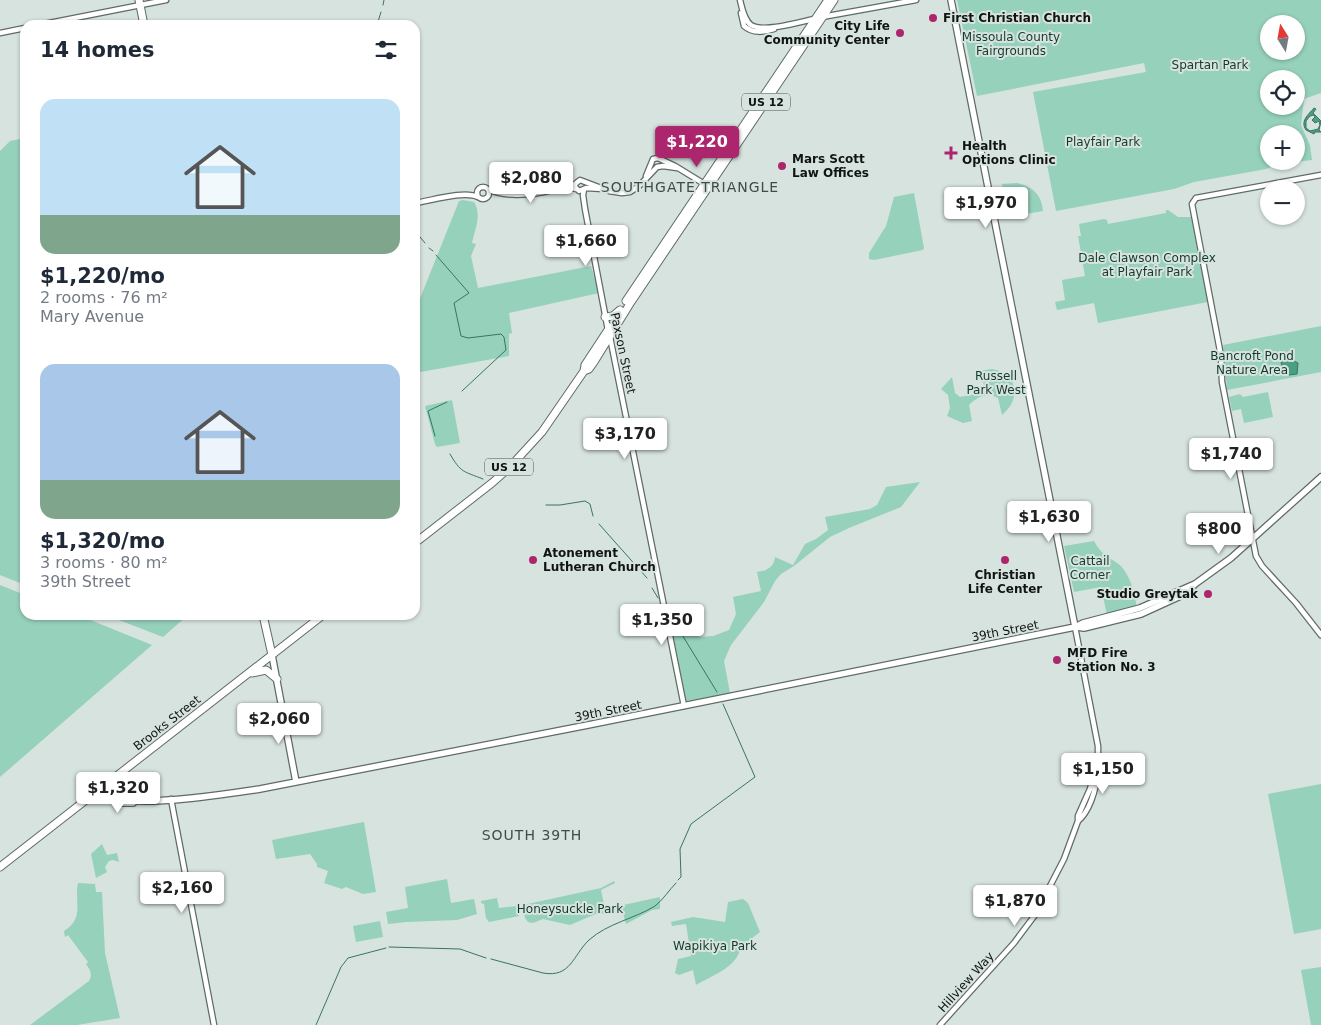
<!DOCTYPE html>
<meta charset="utf-8">
<style>
:root{--surface:#fff;--page:#f6f6f7;--text:#1f2937;--muted:#747a83;--accent:#ac266d}
body{margin:0;font-family:"DejaVu Sans",sans-serif;background:var(--page);color:var(--text);height:100vh;display:flex;flex-direction:column;font-size:19px;white-space:nowrap}
*{box-sizing:border-box;margin:0}
p{font-size:16px;color:var(--muted)}
.icon{flex:none;width:28px;height:28px;fill:none;stroke:currentColor;stroke-width:2;stroke-linecap:round;stroke-linejoin:round}
.map{position:relative;flex:1;overflow:hidden}
.drawer{position:absolute;left:20px;top:20px;width:400px;height:600px;display:flex;flex-direction:column;background:var(--surface);border-radius:15px;box-shadow:0 1px 4px #0004}
.drawer>*{flex:none}
.needle{width:32px;rotate:349deg}
.buttons{position:absolute;left:1260px;top:15px;display:grid;gap:10px}
.buttons a{display:grid;place-items:center;width:45px;height:45px;border-radius:50%;background:var(--surface);box-shadow:0 1px 4px #0004;font-size:25px}
.price{position:absolute;translate:-50% -42px;padding:0 11px;border-radius:5px;background:#fff;color:#222;font-size:16px;line-height:32px;filter:drop-shadow(0 1px 2px #0008)}
.price::after{content:'';position:absolute;left:50%;top:30px;width:15px;height:11px;margin-left:-8px;background:inherit;clip-path:polygon(0 0,100% 0,50% 100%)}
.price.selected{background:var(--accent);color:#fff}
ul{padding:0;list-style:none}
li{display:grid;align-content:center;gap:10px;height:265px;padding:0 20px}
li span{display:grid;place-items:center;height:155px;border-radius:15px;color:#555}
li>.icon{margin-inline-start:auto}
span .icon{width:90px;height:90px;fill:#fffc;stroke-width:1}
li b{font-size:21px}
h2{display:flex;justify-content:space-between;align-items:center;height:60px;padding:0 20px;font-size:21px}
.map>svg:first-child{display:block}
.green{fill:#96d1bb;fill-rule:evenodd}
.water{fill:#4a9e82;stroke:#397561;fill-rule:evenodd}
.lines{fill:none;stroke-linecap:round;stroke-linejoin:round}
.stream{stroke:#397561;stroke-width:1}
.minor-casing{stroke:#606b66;stroke-width:7}
.major-casing{stroke:#606b66;stroke-width:8}
.highway-casing{stroke:#606b66;stroke-width:9}
.minor{stroke:#fff;stroke-width:4.5}
.major{stroke:#fff;stroke-width:5.5}
.highway{stroke:#fff;stroke-width:7}
.poi-dot{fill:#ac266d;stroke:#d7e3de;stroke-width:2}
.labels{text-anchor:middle;stroke-width:4;stroke-linejoin:round;paint-order:stroke}
.shield{fill:#d7e3de;stroke:#4c5250;stroke-width:1}
.shield-label{font-size:11px;font-weight:bold;fill:#101413}
.poi-label{font-size:12px;font-weight:bold;fill:#101413;stroke:#d7e3de;text-anchor:start}
.park-label{font-size:12px;fill:#133a2d;stroke:#d7e3de}
.street-label{font-size:12px;fill:#101413;stroke:#d7e3de}
.neighbourhood-label{font-size:14px;letter-spacing:1px;fill:#414b47;stroke:#d7e3de}
</style>
<div class="map">
<svg width="1321" height="1025" viewBox="0 0 1321 1025">
<rect width="100%" height="100%" fill="#d7e3de"/>
<path class="green" d="M957,0H1321V93L1304,99L1301,125L1310,145L1312,160L1279,164L1266,169L1194,182L1174,189L1056,211L1033,92L1146,72L1144,63L977,96ZM1269,24H1296V51H1269ZM1269,79H1296V106H1269ZM1269,134H1296V161H1269Z
M25,138V585L0,575V151L10,141Z
M1017,183C1032,186 1042,195 1043,211L1014,216L1008,213L1002,184Z
M914,193L924,248L923,250L874,260L869,259V253L886,226L894,197Z
M463,200L474,202C482,215 475,229 472,243L476,244L471,256L478,288L591,266L599,293L509,313L512,333L509,334V356L415,373V311L459,201Z
M1166,210H1168L1178,217H1191L1208,302L1098,323L1094,303L1057,310L1055,302L1065,300L1062,280L1085,276L1078,236H1081L1079,224L1104,219L1107,220L1108,224L1166,213Z
M1321,326V372L1227,390L1223,345Z
M991,369C1018,372 1022,399 1002,415L998,398C987,392 977,397 969,405L972,421L963,423L947,416L950,408L948,395L941,389L952,377L955,393L960,397L976,394V391L985,389L980,371Z
M1268,392L1273,417L1244,423L1241,409L1232,411L1229,397L1240,394L1243,397Z
M452,400L460,443L437,447L435,444L425,406Z
M920,482L901,507L849,528L830,537L794,566L781,574L775,581L764,602L731,645L724,661L730,693L686,701L668,610L681,607L683,617L700,637L713,636L729,630L736,614L733,597L761,591L757,572C767,571 774,567 775,557L793,565L805,544L816,539L828,530L825,517L870,509L877,505L886,487Z
M1094,541C1100,553 1107,556 1117,563C1130,572 1134,592 1137,607L1107,615L1101,587L1074,592L1064,546Z
M0,585L25,595V615H78L152,645L0,777Z
M106,615H188L163,637Z
M1321,784V929L1294,934L1268,794Z
M364,822L376,892L363,894L346,887L342,889L324,883L328,871L317,867V864L310,854L276,859L272,840Z
M102,844L107,855L117,853L119,862L113,860L109,861L105,867L107,872L96,878L91,854Z
M447,879L451,903L474,899L477,914L457,920L406,922L388,924L386,912L408,908L405,887Z
M614,881L615,883L601,890L605,909L660,897V909L652,910L626,924L622,910L606,914L598,913L570,925L543,919L533,923L528,922L525,918L523,905L601,888Z
M78,883L95,884L96,892H102L105,953L120,1018L77,1025H30L89,981C93,974 90,970 86,964L88,962L68,935L65,937L64,931C85,918 74,902 78,883Z
M497,898L499,908L518,906L519,916L489,922L486,918L484,904L481,903V901Z
M743,899L748,903L760,932C752,938 745,943 740,951C738,955 736,959 733,962C725,971 708,978 696,985L693,970L679,975L675,973L678,959L691,956L686,924L672,926L671,922L693,917L725,922L728,902Z
M380,921L383,937L356,942L353,926Z
M1321,967V1025H1311L1301,970Z"/>
<path class="water" d="M1314,108L1316,109L1313,113L1321,121L1319,130L1321,132H1315L1314,134L1306,130C1300,121 1308,115 1314,108ZM1314,115L1315,117L1312,120L1315,123L1319,121L1320,125L1318,129L1310,131L1306,128V121L1310,116Z
M1288,358L1298,363L1297,374L1289,375L1282,367L1281,362Z"/>
<g class="lines">
<path class="stream" d="M383,5L384,0
M377,25L381,12
M415,231L425,243
M429,248L433,251
M436,255L469,293L454,303L461,336L468,338L501,334L504,337L506,350L462,391
M435,436L428,411L447,402
M450,454C461,473 463,471 483,479
M546,505H560L585,501L590,504L593,516
M599,524L647,578
M652,588L658,598
M670,615L717,692
M678,880L681,877L680,849L691,824L755,777L723,704
M389,947L460,949L486,958
M491,959L543,973C571,978 573,955 589,940C608,923 634,919 655,906C663,900 669,890 676,883
M316,1025L341,967L348,958L386,948"/>
<g class="minor-casing">
<path id="minor" d="M740,0C742,8 744,20 751,25C763,33 800,22 814,19
M741,13L744,26C753,34 764,32 774,29
M822,17L916,0
M39,25L166,0
M0,33L25,28
M1321,175L1196,198L1192,204L1221,356L1222,382L1256,556L1262,566L1296,603L1321,635
M646,176L653,159L658,158L675,166L706,185
M477 193a6 6 0 1 1 12 0a6 6 0 1 1-12 0Z
M488,189C504,197 527,195 544,192C554,190 566,186 576,189
M584,189L583,195L585,209L608,330
M603,189L586,188L579,191L575,187V184L580,180L609,191L622,193L630,192L639,186L657,167L663,166L677,168
M415,203C430,201 464,190 478,197
M610,337L684,706
M1075,627L1098,746V762L1099,766C1097,783 1092,809 1078,821
M171,799L214,1025
M940,1025L1014,943L1035,915L1064,859L1078,821V816L1090,789L1098,762"/>
</g>
<g class="major-casing">
<path id="major" d="M951,0L1075,627
M1076,627L1084,628L1141,614L1187,593L1195,584L1231,558L1321,477
M272,655L296,782
M115,778L112,795C130,810 233,793 260,789L588,725L1075,627L1083,623L1140,608L1195,584
M91,797L103,795L118,803H133"/>
</g>
<g class="highway-casing">
<path id="highway" d="M139,0L144,25
M626,301L828,0
M605,317L613,316L620,310
M584,371L585,365L610,327
M415,543L492,483L510,467L542,432L584,371L589,369L594,362L631,302L834,0
M263,615L272,655
M252,673L266,670L277,679
M0,867L323,615"/>
</g>
<use href="#minor" class="minor"/>
<use href="#major" class="major"/>
<use href="#highway" class="highway"/>
</g>
<g class="poi-dot">
<circle cx="933" cy="18" r="5"/>
<circle cx="900" cy="33" r="5"/>
<path d="M948.5 145.5h5v5h5v5h-5v5h-5v-5h-5v-5h5z"/>
<circle cx="782" cy="166" r="5"/>
<circle cx="533" cy="560" r="5"/>
<circle cx="1005" cy="560" r="5"/>
<circle cx="1208" cy="594" r="5"/>
<circle cx="1057" cy="660" r="5"/>
</g>
<g class="labels">
<g class="shield">
<rect x="742" y="93.5" width="48" height="17" rx="4"/>
<rect x="485" y="458.5" width="48" height="17" rx="4"/>
</g>
<g class="shield-label">
<text x="766" y="106">US 12</text>
<text x="509" y="471">US 12</text>
</g>
<g class="poi-label">
<text x="943" y="22">First Christian Church</text>
<text x="890" y="30" text-anchor="end">City Life<tspan x="890" dy="14">Community Center</tspan></text>
<text x="962" y="150">Health<tspan x="962" dy="14">Options Clinic</tspan></text>
<text x="792" y="163">Mars Scott<tspan x="792" dy="14">Law Offices</tspan></text>
<text x="543" y="557">Atonement<tspan x="543" dy="14">Lutheran Church</tspan></text>
<text x="1005" y="579" text-anchor="middle">Christian<tspan x="1005" dy="14">Life Center</tspan></text>
<text x="1198" y="598" text-anchor="end">Studio Greytak</text>
<text x="1067" y="657">MFD Fire<tspan x="1067" dy="14">Station No. 3</tspan></text>
</g>
<g class="park-label">
<text x="1011" y="41">Missoula County<tspan x="1011" dy="14">Fairgrounds</tspan></text>
<text x="1210" y="69">Spartan Park</text>
<text x="1103" y="146">Playfair Park</text>
<text x="1147" y="262">Dale Clawson Complex<tspan x="1147" dy="14">at Playfair Park</tspan></text>
<text x="1252" y="360">Bancroft Pond<tspan x="1252" dy="14">Nature Area</tspan></text>
<text x="996" y="380">Russell<tspan x="996" dy="14">Park West</tspan></text>
<text x="1090" y="565">Cattail<tspan x="1090" dy="14">Corner</tspan></text>
<text x="570" y="913">Honeysuckle Park</text>
<text x="715" y="950">Wapikiya Park</text>
</g>
<g class="street-label">
<text transform="translate(623 353) rotate(78)" y="4">Paxson Street</text>
<text transform="translate(1005 631) rotate(-11)" y="4">39th Street</text>
<text transform="translate(608 711) rotate(-11)" y="4">39th Street</text>
<text transform="translate(167 723) rotate(-38)" y="4">Brooks Street</text>
<text transform="translate(966 982) rotate(-48)" y="4">Hillview Way</text>
</g>
<g class="neighbourhood-label">
<text x="690" y="192">SOUTHGATE TRIANGLE</text>
<text x="532" y="840">SOUTH 39TH</text>
</g>
</g>
</svg>
<div class="buttons">
<a><svg class="needle" viewBox="-14 -14 28 28"><path d="M0-13l5 13h-10z" fill="#e53935"/><path d="M0 13l5-13h-10z" fill="#747a83"/></svg></a>
<a><svg class="icon" aria-label="locate" viewBox="0 0 24 24"><circle cx="12" cy="12" r="6"/><path d="M12 2v4M12 18v4M2 12h4M18 12h4"/></svg></a>
<a>+</a>
<a>−</a>
</div>
<b class="price selected" style="left:697px;top:168px">$1,220</b>
<b class="price" style="left:531px;top:204px">$2,080</b>
<b class="price" style="left:986px;top:229px">$1,970</b>
<b class="price" style="left:586px;top:267px">$1,660</b>
<b class="price" style="left:625px;top:460px">$3,170</b>
<b class="price" style="left:1231px;top:480px">$1,740</b>
<b class="price" style="left:1049px;top:543px">$1,630</b>
<b class="price" style="left:1219px;top:555px">$800</b>
<b class="price" style="left:662px;top:646px">$1,350</b>
<b class="price" style="left:279px;top:745px">$2,060</b>
<b class="price" style="left:1103px;top:795px">$1,150</b>
<b class="price" style="left:118px;top:814px">$1,320</b>
<b class="price" style="left:182px;top:914px">$2,160</b>
<b class="price" style="left:1015px;top:927px">$1,870</b>
<section class="drawer">
<h2>14 homes<svg class="icon" aria-label="filters" viewBox="0 0 24 24"><path d="M4 7h16M4 17h16"/><circle cx="9" cy="7" r="2"/><circle cx="15" cy="17" r="2"/></svg></h2>
<ul>
<li><span style="background:linear-gradient(#bfe0f5 75%,#7fa58c 0)"><svg class="icon" aria-label="home" viewBox="0 0 24 24"><path d="M3 11l9-7 9 7M6 9v11h12V9"/></svg></span><div><b>$1,220/mo</b><p>2 rooms · 76 m²</p><p>Mary Avenue</p></div></li>
<li><span style="background:linear-gradient(#a9c7e8 75%,#7fa58c 0)"><svg class="icon" aria-label="home" viewBox="0 0 24 24"><path d="M3 11l9-7 9 7M6 9v11h12V9"/></svg></span><div><b>$1,320/mo</b><p>3 rooms · 80 m²</p><p>39th Street</p></div></li>
</ul>
</section>
</div>
